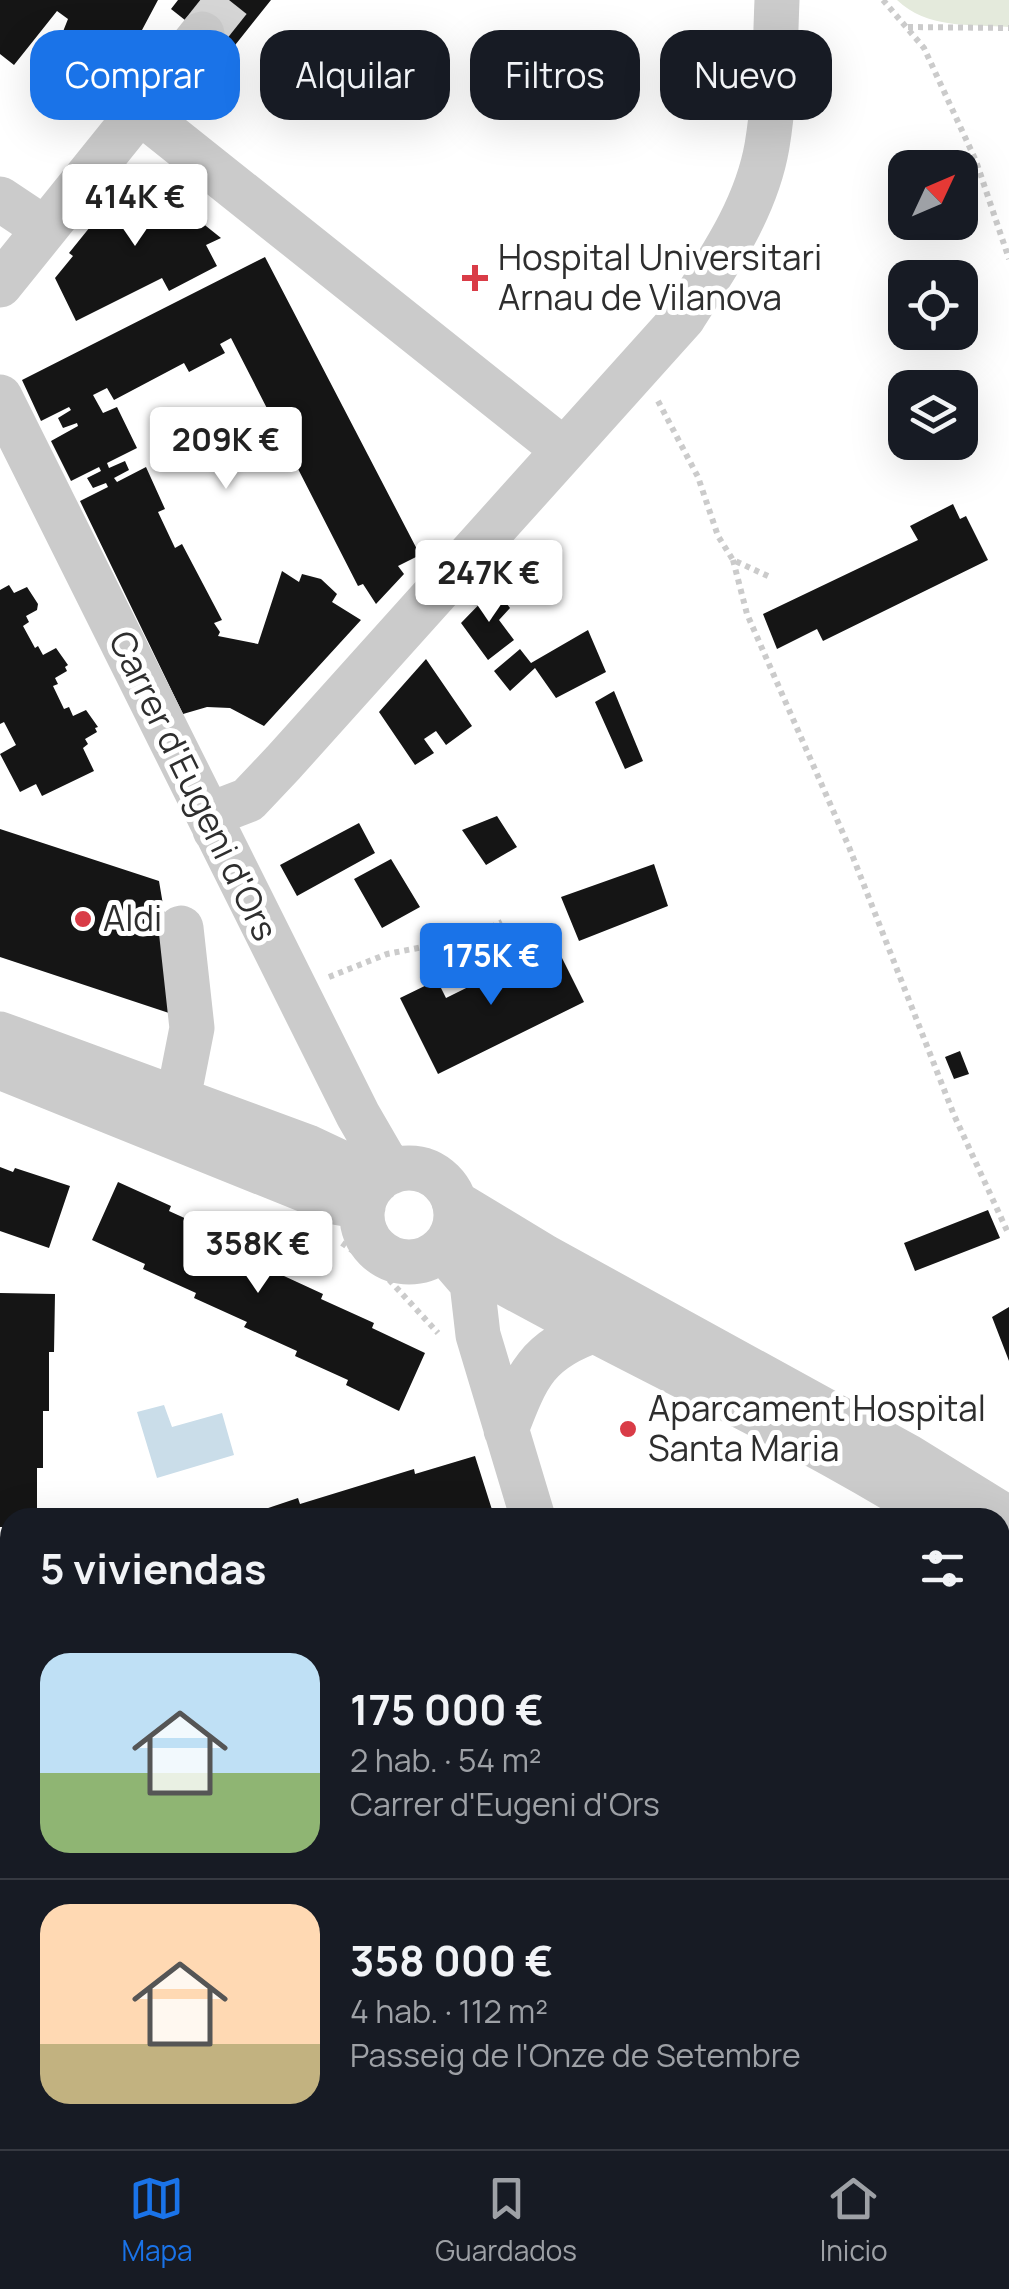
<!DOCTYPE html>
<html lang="es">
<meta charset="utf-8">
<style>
:root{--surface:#171b24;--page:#242831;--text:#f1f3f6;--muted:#9ea1a6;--line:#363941;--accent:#1a73e8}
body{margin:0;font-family:Manrope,sans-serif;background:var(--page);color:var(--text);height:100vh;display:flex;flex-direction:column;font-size:38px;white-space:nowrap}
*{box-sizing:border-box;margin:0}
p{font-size:32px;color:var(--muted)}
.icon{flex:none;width:55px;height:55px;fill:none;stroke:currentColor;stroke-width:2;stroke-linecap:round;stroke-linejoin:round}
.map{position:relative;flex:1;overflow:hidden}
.panel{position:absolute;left:0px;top:1508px;width:1010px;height:642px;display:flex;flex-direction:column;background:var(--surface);border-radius:30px 30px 0 0;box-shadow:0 10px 40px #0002}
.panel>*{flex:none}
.top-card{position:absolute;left:30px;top:30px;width:950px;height:90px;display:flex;gap:20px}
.needle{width:65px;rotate:46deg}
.controls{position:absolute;left:888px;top:150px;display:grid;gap:20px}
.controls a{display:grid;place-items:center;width:90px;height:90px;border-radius:20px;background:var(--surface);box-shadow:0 10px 40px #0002;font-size:50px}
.price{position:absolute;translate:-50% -85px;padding:0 22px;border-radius:10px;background:#fff;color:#222;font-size:32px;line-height:65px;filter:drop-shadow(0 2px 5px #0008)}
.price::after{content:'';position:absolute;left:50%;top:60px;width:30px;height:22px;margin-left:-15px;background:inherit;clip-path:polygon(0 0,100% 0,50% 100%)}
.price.current{background:var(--accent);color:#fff}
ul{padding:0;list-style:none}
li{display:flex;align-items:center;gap:30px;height:250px;padding:0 40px}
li+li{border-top:2px solid var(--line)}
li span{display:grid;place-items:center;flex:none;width:280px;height:200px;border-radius:30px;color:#555}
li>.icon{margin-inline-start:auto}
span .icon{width:120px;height:120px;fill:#fffc;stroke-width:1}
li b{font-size:42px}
h2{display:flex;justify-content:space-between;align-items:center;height:120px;padding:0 40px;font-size:42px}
.pill{padding:0 35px;border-radius:30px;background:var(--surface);box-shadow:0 10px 40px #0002;font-size:35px;line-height:90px}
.pill.current{background:var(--accent);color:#fff}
.menu{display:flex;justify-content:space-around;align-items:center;height:140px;border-top:2px solid var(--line);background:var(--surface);font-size:28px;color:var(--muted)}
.menu a{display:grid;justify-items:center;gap:5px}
.menu .current{color:var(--accent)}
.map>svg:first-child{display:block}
.green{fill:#e4eadc}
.water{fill:#cadde9}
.building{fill:#151515}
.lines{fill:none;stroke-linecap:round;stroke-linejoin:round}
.minor-tunnel{stroke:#d5d5d5;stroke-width:45;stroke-dasharray:45 22;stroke-linecap:butt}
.path{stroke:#cbcbcb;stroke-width:6;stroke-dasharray:5 5;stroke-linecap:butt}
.minor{stroke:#cbcbcb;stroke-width:45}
.poi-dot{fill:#d93c47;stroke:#fff;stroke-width:4}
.labels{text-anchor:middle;stroke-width:10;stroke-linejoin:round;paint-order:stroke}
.poi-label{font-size:35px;fill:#2e2e2e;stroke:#fff;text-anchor:start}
.street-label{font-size:35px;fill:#2e2e2e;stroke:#fff}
</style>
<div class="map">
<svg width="1009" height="2149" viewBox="0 0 1009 2149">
<rect width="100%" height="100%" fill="#fff"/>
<path class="green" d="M897,0H1009V27C969,24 927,29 897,0Z
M1000,1778L1009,1781V2149H764L760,2140H1000Z
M10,2093V2140H376L383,2149H0V2094Z"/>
<path class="water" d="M164,1405L172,1427L222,1413L234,1455L157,1478L137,1412Z"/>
<path class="building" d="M0,0H158L134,45L90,83L54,54L68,19L57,11L14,65L0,54Z
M178,0H271L228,54L171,9Z
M136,170L221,238L206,245L217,266L169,291L162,278L76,321L55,278L73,256L69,253Z
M265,257L420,555L398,566L404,574L376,604L363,584L358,586L231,338L220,344L225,353L189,372L184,363L114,400L107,388L93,395L103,413L117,407L137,448L107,463L109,468L125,461L129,470L114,478L117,482L146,467L165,509L158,512L175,548L182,544L222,620L214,623L220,632L218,636L258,644L282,571L299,582L302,574L321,579L337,594L332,602L361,620L264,726L230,708L207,707L183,714L80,501L108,487L106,483L93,488L87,478L101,471L99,467L71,481L51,441L78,426L77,423L63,428L58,418L71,410L69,407L41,421L22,380Z
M953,504L960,519L966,516L988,560L823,641L817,629L777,649L763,614L918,540L910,526Z
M9,585L14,593L27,587L38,604L37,610L26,616L29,622L23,626L35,648L38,646L43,655L56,648L68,665L65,667L67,671L55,678L58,684L53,686L64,709L69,707L73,716L86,710L98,727L95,728L97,732L85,739L88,744L83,748L94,771L42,796L36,784L20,792L0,754L16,745L4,722L0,724V590Z
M495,588L510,608L499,620L514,640L488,660L461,623Z
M588,630L606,672L556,698L535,668L510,691L494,671L520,649L531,663Z
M426,659L472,726L446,745L436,731L424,739L434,753L415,765L379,712Z
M614,691L643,761L625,769L595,702Z
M497,816L517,847L486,865L462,830Z
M359,823L375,853L297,896L280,865Z
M0,829L159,881L180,1006L178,1016L0,957Z
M391,859L420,907L382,928L354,879Z
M654,864L668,906L579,941L561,897Z
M555,944L584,1002L438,1074L400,998L437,980L446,998Z
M960,1051L969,1074L954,1079L945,1057Z
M0,1167L13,1172L15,1168L70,1186L49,1248L0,1231Z
M118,1182L171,1206L169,1211L222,1235L220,1241L272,1265L271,1270L323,1294L321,1299L374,1323L372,1328L425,1353L399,1411L346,1385L348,1380L295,1356L297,1351L244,1327L247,1322L194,1298L196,1293L143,1269L145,1264L92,1240Z
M988,1210L1000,1238L915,1271L904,1243Z
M0,1293L55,1294L54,1352H49V1411H43V1468H37V1518H10V1527H0Z
M1009,1307V1361L992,1317Z
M475,1456L494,1516L489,1518H238L298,1498L300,1504L414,1469L415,1474Z
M10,1605V1672L0,1675V1608Z
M10,1819V1943L0,1945V1820Z
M10,1959V2034L0,2036V1961Z
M217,2140H295L296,2149H219Z
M490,2140H698L701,2149H487Z"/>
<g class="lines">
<path class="minor-tunnel" d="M202,34L229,0"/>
<path class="path" d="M883,0L924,48L976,161L1009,259
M908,27L1009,28
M658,401L698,477L718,536L733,560L770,577
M733,560L747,614L849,847L954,1115L1009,1235
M329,977L387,954L469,938L502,922
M342,1243L382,1272L438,1333"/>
<path class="minor" d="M140,112L564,450
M0,199L45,229
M0,285L202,34
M0,397L358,1115L391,1172
M215,830L216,817L222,810L248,800L283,763L683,318C717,264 756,210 767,146C775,99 775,48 777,0
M0,1034L308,1147L378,1180
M0,1067L335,1202L363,1207
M178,1099L192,1028L181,928
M362 1215a47 47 0 1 1 94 0a47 47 0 1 1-94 0Z
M454,1202L545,1257L907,1456L1009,1519
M443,1248C605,1343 780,1417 940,1518
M447,1254L472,1283L478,1335L533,1518
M506,1430C527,1375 537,1350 595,1330
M1000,1555L1009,1561
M1000,1755L1009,1757
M0,1756L10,1753
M0,2071L10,2070
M413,2140L419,2149
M748,2140L751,2149"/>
</g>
<g class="poi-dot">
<path d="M470 263h10v10h10v10h-10v10h-10v-10h-10v-10h10z"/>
<circle cx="83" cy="919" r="10"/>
<circle cx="628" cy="1429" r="10"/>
</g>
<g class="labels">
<g class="poi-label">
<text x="498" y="270">Hospital Universitari<tspan x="498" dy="40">Arnau de Vilanova</tspan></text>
<text x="103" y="931">Aldi</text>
<text x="648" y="1421">Aparcament Hospital<tspan x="648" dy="40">Santa Maria</tspan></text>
</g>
<g class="street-label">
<text transform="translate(193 786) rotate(64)" y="12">Carrer d'Eugeni d'Ors</text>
</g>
</g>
</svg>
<div class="controls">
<a><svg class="needle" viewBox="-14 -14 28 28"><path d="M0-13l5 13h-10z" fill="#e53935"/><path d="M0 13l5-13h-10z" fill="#9ea1a6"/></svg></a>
<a><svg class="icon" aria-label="locate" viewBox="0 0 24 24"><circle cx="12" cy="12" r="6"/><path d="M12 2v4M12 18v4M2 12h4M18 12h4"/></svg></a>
<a><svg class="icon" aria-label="layers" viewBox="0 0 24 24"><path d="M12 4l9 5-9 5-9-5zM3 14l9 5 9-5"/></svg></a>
</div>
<b class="price" style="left:135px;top:249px">414K €</b>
<b class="price" style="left:226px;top:492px">209K €</b>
<b class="price" style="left:489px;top:625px">247K €</b>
<b class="price current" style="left:491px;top:1008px">175K €</b>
<b class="price" style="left:258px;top:1296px">358K €</b>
<div class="top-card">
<a class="pill current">Comprar</a>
<a class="pill">Alquilar</a>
<a class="pill">Filtros</a>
<a class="pill">Nuevo</a>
</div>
<section class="panel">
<h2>5 viviendas<svg class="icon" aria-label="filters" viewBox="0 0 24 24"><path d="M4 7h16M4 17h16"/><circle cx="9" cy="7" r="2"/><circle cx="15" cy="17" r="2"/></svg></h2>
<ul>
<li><span style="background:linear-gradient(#bfe0f5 60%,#8fb573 0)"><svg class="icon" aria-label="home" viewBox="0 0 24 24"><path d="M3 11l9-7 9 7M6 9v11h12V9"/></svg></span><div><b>175 000 €</b><p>2 hab. · 54 m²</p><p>Carrer d'Eugeni d'Ors</p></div></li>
<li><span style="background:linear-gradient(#ffd9b3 70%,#c2b280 0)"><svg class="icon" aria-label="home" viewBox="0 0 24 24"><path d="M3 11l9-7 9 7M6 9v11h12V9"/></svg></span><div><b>358 000 €</b><p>4 hab. · 112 m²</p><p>Passeig de l'Onze de Setembre</p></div></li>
</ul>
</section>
</div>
<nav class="menu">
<a class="current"><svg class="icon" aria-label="map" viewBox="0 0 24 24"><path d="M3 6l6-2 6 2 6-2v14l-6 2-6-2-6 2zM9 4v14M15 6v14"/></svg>Mapa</a>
<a><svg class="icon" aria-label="saved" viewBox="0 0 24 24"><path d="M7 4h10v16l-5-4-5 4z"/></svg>Guardados</a>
<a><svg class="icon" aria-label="home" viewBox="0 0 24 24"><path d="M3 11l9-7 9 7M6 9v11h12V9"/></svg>Inicio</a>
</nav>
